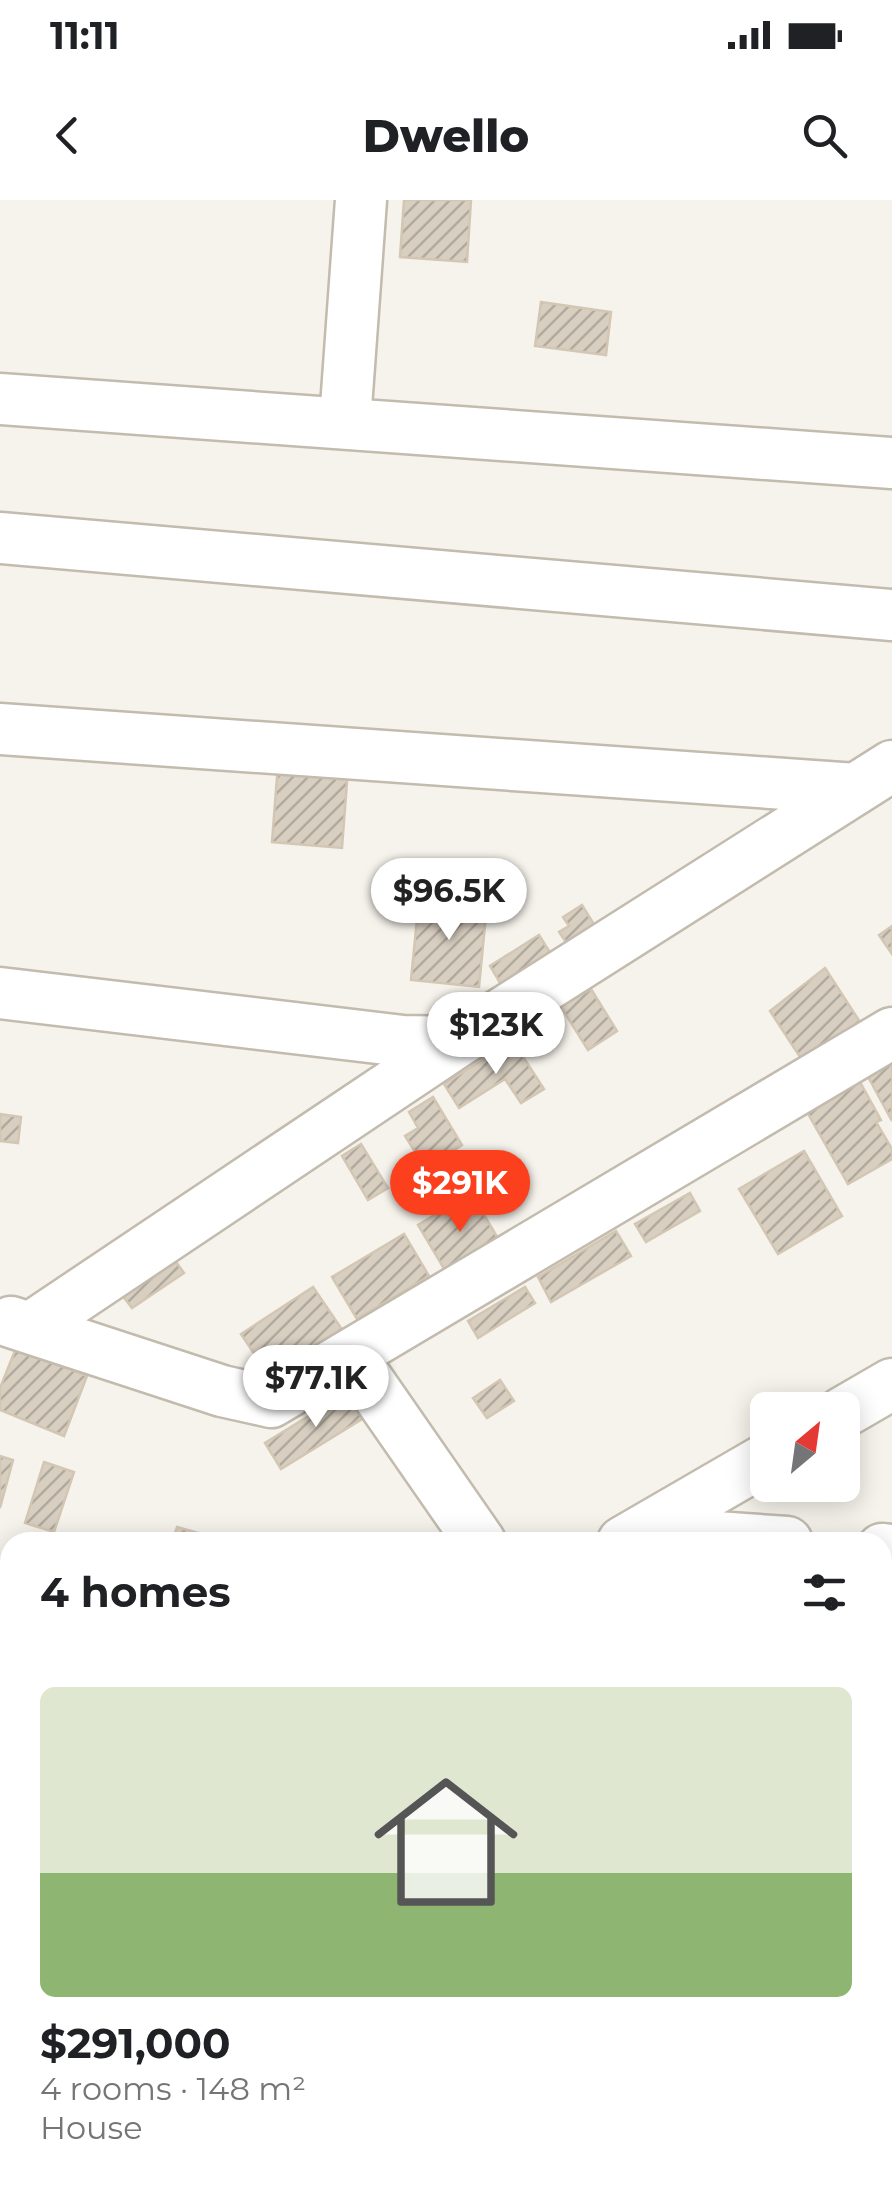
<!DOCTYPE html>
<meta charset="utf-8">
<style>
:root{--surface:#fff;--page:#f2f2f2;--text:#202124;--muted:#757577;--line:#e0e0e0;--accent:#fc3f1d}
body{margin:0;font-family:Montserrat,sans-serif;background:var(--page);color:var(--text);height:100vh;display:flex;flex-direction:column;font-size:38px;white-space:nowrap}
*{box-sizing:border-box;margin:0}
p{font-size:32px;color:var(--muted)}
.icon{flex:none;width:55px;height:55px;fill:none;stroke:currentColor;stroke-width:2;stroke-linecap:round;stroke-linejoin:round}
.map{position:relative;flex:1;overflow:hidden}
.side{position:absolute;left:0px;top:1332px;width:892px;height:672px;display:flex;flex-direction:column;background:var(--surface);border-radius:30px 30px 0 0;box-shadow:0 5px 25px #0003}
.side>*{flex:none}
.needle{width:65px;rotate:29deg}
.controls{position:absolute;left:750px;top:1192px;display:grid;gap:20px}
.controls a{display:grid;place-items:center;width:110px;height:110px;border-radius:15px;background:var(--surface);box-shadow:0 5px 25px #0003;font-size:50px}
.price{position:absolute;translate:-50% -85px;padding:0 22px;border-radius:35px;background:#fff;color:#222;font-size:32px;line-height:65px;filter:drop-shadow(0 2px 5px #0008)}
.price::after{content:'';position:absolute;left:50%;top:60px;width:30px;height:22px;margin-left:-15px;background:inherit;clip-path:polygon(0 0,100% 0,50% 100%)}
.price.current{background:var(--accent);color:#fff}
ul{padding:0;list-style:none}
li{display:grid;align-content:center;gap:20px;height:530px;padding:0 40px}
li+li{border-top:2px solid var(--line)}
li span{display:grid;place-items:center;height:310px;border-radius:15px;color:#555}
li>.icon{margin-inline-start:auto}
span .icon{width:180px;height:180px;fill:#fffc;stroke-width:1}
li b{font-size:42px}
h2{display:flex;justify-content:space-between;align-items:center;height:120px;padding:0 40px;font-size:42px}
.status{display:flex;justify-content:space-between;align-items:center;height:70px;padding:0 50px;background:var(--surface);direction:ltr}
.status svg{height:28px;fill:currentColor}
header{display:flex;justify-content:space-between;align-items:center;height:130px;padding:0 40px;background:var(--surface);font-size:45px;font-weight:800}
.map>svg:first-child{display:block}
.building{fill:url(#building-hatch);stroke:#d3c7b4;stroke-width:2.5}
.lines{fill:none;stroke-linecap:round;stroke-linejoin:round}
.minor-casing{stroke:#c2bbae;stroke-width:55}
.minor{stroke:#fff;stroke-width:50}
</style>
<div class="status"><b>11:11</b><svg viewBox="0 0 49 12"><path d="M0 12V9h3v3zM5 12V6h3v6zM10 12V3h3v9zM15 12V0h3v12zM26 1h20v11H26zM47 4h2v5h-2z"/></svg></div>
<header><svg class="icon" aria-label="back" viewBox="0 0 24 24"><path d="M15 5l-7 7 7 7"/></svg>Dwello<svg class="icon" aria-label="search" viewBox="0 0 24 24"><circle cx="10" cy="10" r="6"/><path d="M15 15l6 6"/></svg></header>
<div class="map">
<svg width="892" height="2003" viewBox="0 0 892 2003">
<defs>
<pattern id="building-hatch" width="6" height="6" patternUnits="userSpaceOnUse" patternTransform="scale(2.5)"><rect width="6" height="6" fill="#d8cfc1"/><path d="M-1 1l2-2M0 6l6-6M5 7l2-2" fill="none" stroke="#b1aa9e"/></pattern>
</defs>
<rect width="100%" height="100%" fill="#f6f3ec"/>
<path class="building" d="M404,0H471L467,62L400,57Z
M541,102L611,112L606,155L535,146Z
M278,564L348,569L342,648L272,642Z
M419,698L487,705L479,787L411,780Z
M582,705L600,734L572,751L559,732L569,726L563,717Z
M892,726V754L879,735Z
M539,735L556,762L506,793L490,766Z
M825,768L860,822L802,860L770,811Z
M591,789L617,831L588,850L561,807Z
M513,841L544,889L521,903L505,879L459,908L444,884Z
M892,859V921L866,873Z
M860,882L881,920L876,922L892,949V959L848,984L807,912Z
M433,897L462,945L425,968L405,936L418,928L409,912Z
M0,914L21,917L18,943L0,941Z
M361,944L388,988L368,1000L342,956Z
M804,951L842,1016L778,1054L739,989Z
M471,993L502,1045L449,1077L418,1025Z
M690,993L700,1011L646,1042L635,1024Z
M616,1031L631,1056L551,1102L538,1077Z
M404,1034L429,1076L357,1119L332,1077Z
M171,1055L184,1073L132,1108L119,1091Z
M313,1087L343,1131L279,1173L268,1156L259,1161L241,1134Z
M525,1087L535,1103L478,1138L468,1121Z
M16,1148L87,1176L64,1236L0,1210V1188Z
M500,1180L514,1201L487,1218L473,1198Z
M351,1190L367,1216L281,1269L265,1243Z
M0,1256L13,1260L0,1308Z
M44,1262L74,1272L54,1332L25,1323Z
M177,1327L230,1342H172Z
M0,1562L10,1565L7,1617L0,1615Z
M0,1666L10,1669V1692L0,1689Z
M0,1731L10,1734V1818L0,1816Z
M159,1995H190L188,2002Z"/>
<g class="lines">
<g class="minor-casing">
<path id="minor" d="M0,199L892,263
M345,221L361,0
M0,338L892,415
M0,529L856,589
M0,793L403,841L457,842
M11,1122L222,1191L271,1202L892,833
M33,1126L457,842L892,566
M351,1156L480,1342
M842,1213L892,1184
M643,1332L787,1342
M623,1342L768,1258
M882,1349L892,1350
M0,1407L10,1410
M882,1641L892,1642
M0,1719L10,1721
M882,1969H892
M543,2003L544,1995"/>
</g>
<use href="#minor" class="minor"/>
</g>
</svg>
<div class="controls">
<a><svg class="needle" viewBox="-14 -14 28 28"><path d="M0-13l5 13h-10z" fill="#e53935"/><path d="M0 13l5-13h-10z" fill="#757577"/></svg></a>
</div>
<b class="price" style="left:449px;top:743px">$96.5K</b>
<b class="price" style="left:496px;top:877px">$123K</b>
<b class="price current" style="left:460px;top:1035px">$291K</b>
<b class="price" style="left:316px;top:1230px">$77.1K</b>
<section class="side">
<h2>4 homes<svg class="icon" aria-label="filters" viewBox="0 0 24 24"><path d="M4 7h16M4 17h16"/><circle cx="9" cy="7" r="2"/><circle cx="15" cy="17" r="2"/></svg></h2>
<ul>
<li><span style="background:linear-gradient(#dfe7d0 60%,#8fb573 0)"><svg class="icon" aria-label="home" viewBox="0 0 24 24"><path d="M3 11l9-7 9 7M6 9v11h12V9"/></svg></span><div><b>$291,000</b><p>4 rooms · 148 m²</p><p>House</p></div></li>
</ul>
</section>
</div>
